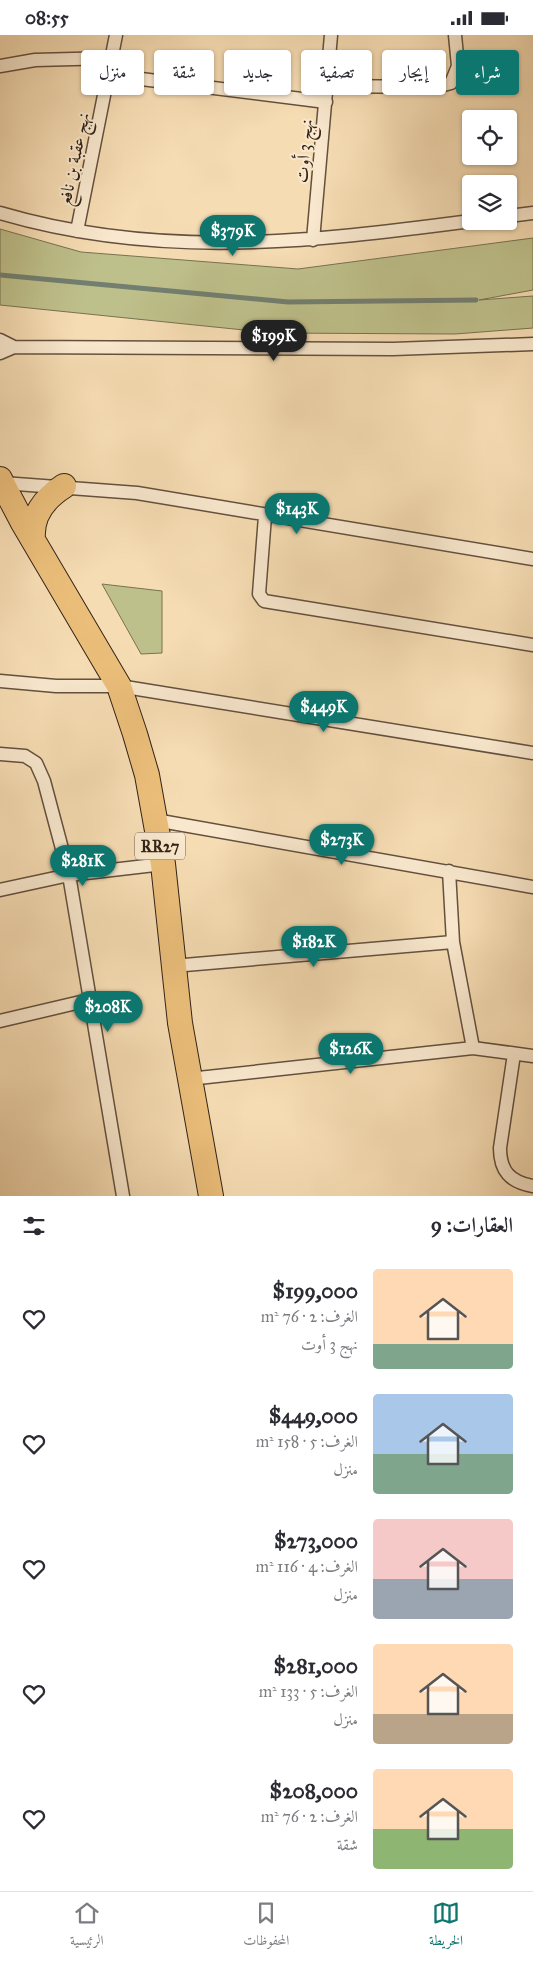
<!DOCTYPE html>
<html lang="ar">
<meta charset="utf-8">
<style>
:root{--surface:#fff;--page:#f2f2f3;--text:#2b2b33;--muted:#7c7c81;--line:#e1e1e2;--accent:#0f766e}
body{margin:0;font-family:"IM FELL Great Primer",Amiri,serif;background:var(--page);color:var(--text);direction:rtl;height:100vh;display:flex;flex-direction:column;font-size:19px;white-space:nowrap}
*{box-sizing:border-box;margin:0}
p{font-size:16px;color:var(--muted)}
.icon{flex:none;width:28px;height:28px;fill:none;stroke:currentColor;stroke-width:2;stroke-linecap:round;stroke-linejoin:round}
.map{position:relative;height:1161px;overflow:hidden;direction:ltr}
.sheet{display:flex;flex-direction:column;background:var(--surface);flex:1}
.sheet>*{flex:none}
.hud{position:absolute;left:15px;top:15px;width:504px;height:45px;direction:rtl;display:flex;gap:10px}
.fabs{position:absolute;left:462px;top:75px;display:grid;gap:10px}
.fabs a{display:grid;place-items:center;width:55px;height:55px;border-radius:5px;background:var(--surface);box-shadow:0 1px 4px #0004;font-size:25px}
.price{position:absolute;translate:-50% -42px;padding:0 11px;border-radius:18px;background:var(--accent);color:#fff;font-size:16px;line-height:32px;filter:drop-shadow(0 1px 2px #0008)}
.price::after{content:'';position:absolute;left:50%;top:30px;width:15px;height:11px;margin-left:-8px;background:inherit;clip-path:polygon(0 0,100% 0,50% 100%)}
.price.on{background:#222;color:#fff}
ul{padding:0;list-style:none}
li{display:flex;align-items:center;gap:15px;height:125px;padding:0 20px}
li span{display:grid;place-items:center;flex:none;width:140px;height:100px;border-radius:5px;color:#555}
li>.icon{margin-inline-start:auto}
span .icon{width:60px;height:60px;fill:#fffc;stroke-width:1}
li b{font-size:21px}
h2{display:flex;justify-content:space-between;align-items:center;height:60px;padding:0 20px;font-size:21px}
.tag{padding:0 18px;border-radius:5px;background:var(--surface);box-shadow:0 1px 4px #0004;font-size:18px;line-height:45px}
.tag.on{background:var(--accent);color:#fff}
.status{display:flex;justify-content:space-between;align-items:center;height:35px;padding:0 25px;background:var(--surface);direction:ltr}
.status svg{height:14px;fill:currentColor}
.dock{display:flex;justify-content:space-around;align-items:center;height:70px;border-top:1px solid var(--line);background:var(--surface);font-size:14px;color:var(--muted)}
.dock a{display:grid;justify-items:center;gap:2px}
.dock .on{color:var(--accent)}
.map>svg:first-child{display:block}
.green{fill:#bec08b;stroke:#787251}
.lines{fill:none;stroke-linecap:round;stroke-linejoin:round}
.stream{stroke:#727f70;stroke-width:5}
.street-casing{stroke:#63513e;stroke-width:15}
.highway-casing{stroke:#322317;stroke-width:26}
.street{stroke:#f9e8ce;stroke-width:12}
.highway{stroke:#ebbe7a;stroke-width:24}
.labels{text-anchor:middle;stroke-width:4;stroke-linejoin:round;paint-order:stroke}
.shield{fill:#f9e8ce;stroke:#6e5e4e;stroke-width:1}
.shield-label{font-size:16px;font-weight:bold;fill:#322317}
.street-label{font-size:18px;fill:#322317;stroke:#f9e8ce}
</style>
<div class="status"><b>08:55</b><svg viewBox="0 0 49 12"><path d="M0 12V9h3v3zM5 12V6h3v6zM10 12V3h3v9zM15 12V0h3v12zM26 1h20v11H26zM47 4h2v5h-2z"/></svg></div>
<div class="map">
<svg width="533" height="1161" viewBox="0 0 533 1161">
<rect width="100%" height="100%" fill="#f6dcb3"/>
<filter id="stains"><feTurbulence type="fractalNoise" baseFrequency=".004" numOctaves="4"/><feColorMatrix values="0 0 0 0 .2 0 0 0 0 .09 0 0 0 0 .02 0 0 0 .5 -.17"/></filter>
<radialGradient id="worn" r=".72"><stop offset=".6" stop-color="#630" stop-opacity="0"/><stop offset="1" stop-color="#630" stop-opacity=".3"/></radialGradient>
<path class="green" d="M0,194L81,217L298,234L533,203V255L479,265L533,261V293L455,299L273,298L0,270Z
M102,549L162,556V618L141,619Z"/>
<g class="lines">
<path class="stream" d="M0,240L288,267L476,265"/>
<g class="street-casing">
<path id="street" d="M0,31L35,25L112,23
M109,40L326,67
M327,51L436,52L451,48L458,31L455,0
M0,178C160,225 310,207 471,186
M509,181L533,178
M77,196L116,0
M313,205L331,0
M0,305L14,312
M0,318L14,312L393,314L533,309
M3,448L137,458L533,524
M265,481L259,559L264,566L533,610
M0,646L56,651H119L533,718
M0,719L25,721L36,728L44,746L69,840L123,1161
M155,785L533,852
M449,836L453,907L473,1013
M0,855L69,840L163,829
M173,931L453,907
M0,986L89,965
M514,1019L500,1113C500,1136 510,1147 533,1151
M189,1044L473,1013L533,1021"/>
</g>
<g class="highway-casing">
<path id="highway" d="M0,444L23,488L119,651L135,699L147,740L163,829L180,988L211,1161
M33,504C31,481 45,463 64,451"/>
</g>
<use href="#street" class="street"/>
<use href="#highway" class="highway"/>
</g>
<g class="labels">
<rect class="shield" x="135" y="797.5" width="50" height="27" rx="4"/>
<g class="shield-label">
<text x="160" y="817">RR27</text>
</g>
<g class="street-label">
<text transform="translate(304 116) rotate(-85)" y="6">نهج 3 أوت</text>
<text transform="translate(74 124) rotate(-78)" y="6">نهج عقبة بن نافع</text>
</g>
</g>
<rect width="100%" height="100%" filter="url(#stains)"/>
<rect width="100%" height="100%" fill="url(#worn)"/>
</svg>
<div class="fabs">
<a><svg class="icon" aria-label="locate" viewBox="0 0 24 24"><circle cx="12" cy="12" r="6"/><path d="M12 2v4M12 18v4M2 12h4M18 12h4"/></svg></a>
<a><svg class="icon" aria-label="layers" viewBox="0 0 24 24"><path d="M12 4l9 5-9 5-9-5zM3 14l9 5 9-5"/></svg></a>
</div>
<b class="price" style="left:233px;top:222px">$379K</b>
<b class="price on" style="left:274px;top:327px">$199K</b>
<b class="price" style="left:297px;top:500px">$143K</b>
<b class="price" style="left:324px;top:698px">$449K</b>
<b class="price" style="left:342px;top:831px">$273K</b>
<b class="price" style="left:83px;top:852px">$281K</b>
<b class="price" style="left:314px;top:933px">$182K</b>
<b class="price" style="left:108px;top:998px">$208K</b>
<b class="price" style="left:351px;top:1040px">$126K</b>
<div class="hud">
<a class="tag on">شراء</a>
<a class="tag">إيجار</a>
<a class="tag">تصفية</a>
<a class="tag">جديد</a>
<a class="tag">شقة</a>
<a class="tag">منزل</a>
</div>
</div>
<section class="sheet">
<h2>العقارات: 9<svg class="icon" aria-label="filters" viewBox="0 0 24 24"><path d="M4 7h16M4 17h16"/><circle cx="9" cy="7" r="2"/><circle cx="15" cy="17" r="2"/></svg></h2>
<ul>
<li><span style="background:linear-gradient(#ffd9b3 75%,#7fa58c 0)"><svg class="icon" aria-label="home" viewBox="0 0 24 24"><path d="M3 11l9-7 9 7M6 9v11h12V9"/></svg></span><div><b>$199,000</b><p>الغرف: 2 · 76 m²</p><p>نهج 3 أوت</p></div><svg class="icon" aria-label="heart" viewBox="0 0 24 24"><path d="M12 20l-8-8c-3-5 5-10 8-4 3-6 11-1 8 4z"/></svg></li>
<li><span style="background:linear-gradient(#a9c7e8 60%,#7fa58c 0)"><svg class="icon" aria-label="home" viewBox="0 0 24 24"><path d="M3 11l9-7 9 7M6 9v11h12V9"/></svg></span><div><b>$449,000</b><p>الغرف: 5 · 158 m²</p><p>منزل</p></div><svg class="icon" aria-label="heart" viewBox="0 0 24 24"><path d="M12 20l-8-8c-3-5 5-10 8-4 3-6 11-1 8 4z"/></svg></li>
<li><span style="background:linear-gradient(#f6c9c9 60%,#9aa5b1 0)"><svg class="icon" aria-label="home" viewBox="0 0 24 24"><path d="M3 11l9-7 9 7M6 9v11h12V9"/></svg></span><div><b>$273,000</b><p>الغرف: 4 · 116 m²</p><p>منزل</p></div><svg class="icon" aria-label="heart" viewBox="0 0 24 24"><path d="M12 20l-8-8c-3-5 5-10 8-4 3-6 11-1 8 4z"/></svg></li>
<li><span style="background:linear-gradient(#ffd9b3 70%,#b9a48a 0)"><svg class="icon" aria-label="home" viewBox="0 0 24 24"><path d="M3 11l9-7 9 7M6 9v11h12V9"/></svg></span><div><b>$281,000</b><p>الغرف: 5 · 133 m²</p><p>منزل</p></div><svg class="icon" aria-label="heart" viewBox="0 0 24 24"><path d="M12 20l-8-8c-3-5 5-10 8-4 3-6 11-1 8 4z"/></svg></li>
<li><span style="background:linear-gradient(#ffd9b3 60%,#8fb573 0)"><svg class="icon" aria-label="home" viewBox="0 0 24 24"><path d="M3 11l9-7 9 7M6 9v11h12V9"/></svg></span><div><b>$208,000</b><p>الغرف: 2 · 76 m²</p><p>شقة</p></div><svg class="icon" aria-label="heart" viewBox="0 0 24 24"><path d="M12 20l-8-8c-3-5 5-10 8-4 3-6 11-1 8 4z"/></svg></li>
</ul>
</section>
<nav class="dock">
<a class="on"><svg class="icon" aria-label="map" viewBox="0 0 24 24"><path d="M3 6l6-2 6 2 6-2v14l-6 2-6-2-6 2zM9 4v14M15 6v14"/></svg>الخريطة</a>
<a><svg class="icon" aria-label="saved" viewBox="0 0 24 24"><path d="M7 4h10v16l-5-4-5 4z"/></svg>المحفوظات</a>
<a><svg class="icon" aria-label="home" viewBox="0 0 24 24"><path d="M3 11l9-7 9 7M6 9v11h12V9"/></svg>الرئيسية</a>
</nav>
